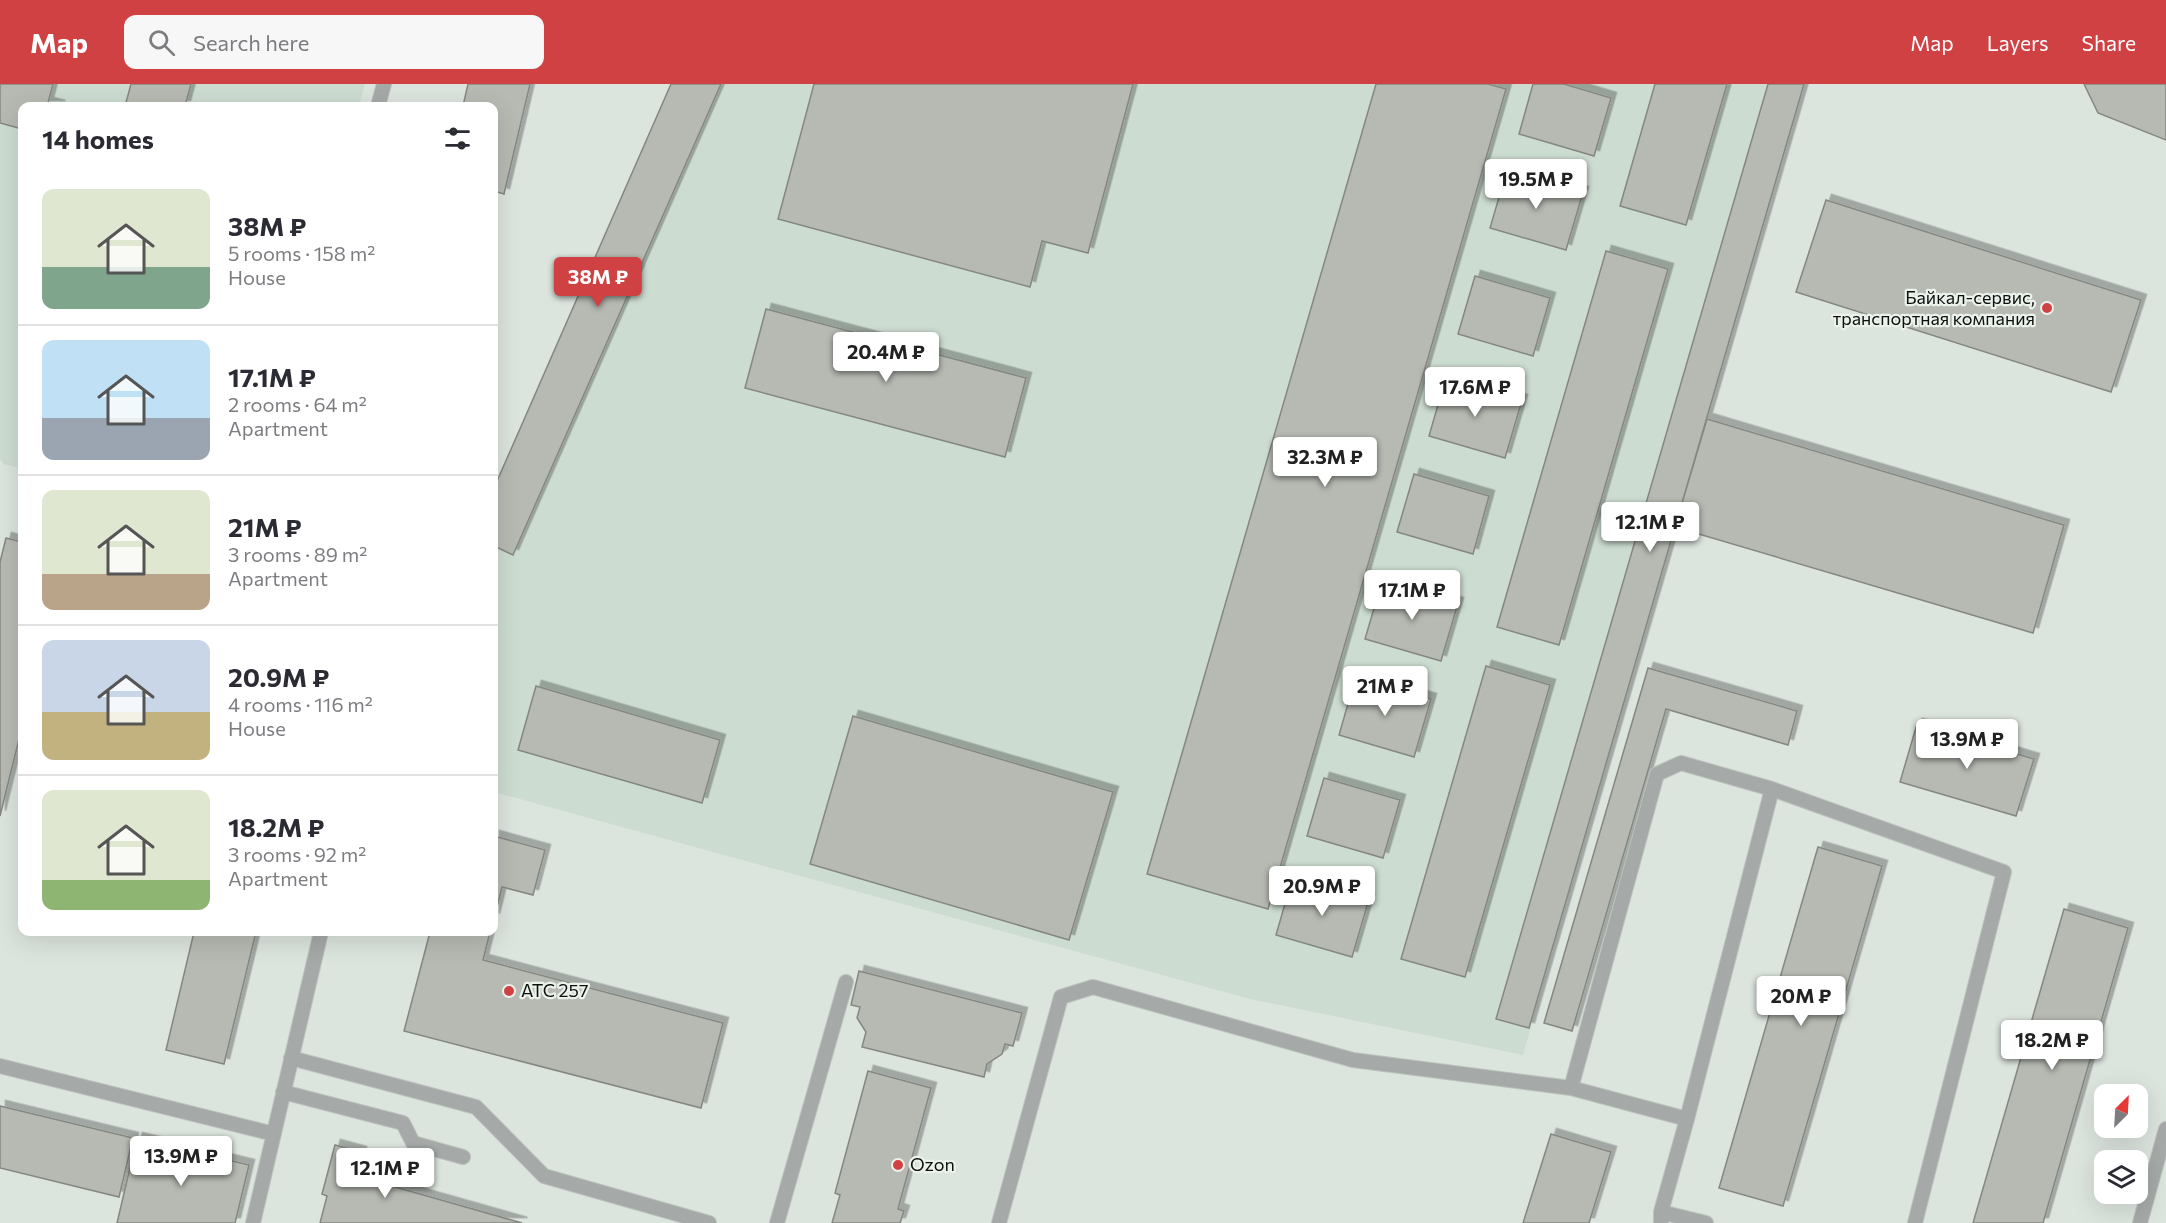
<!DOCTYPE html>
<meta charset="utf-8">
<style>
:root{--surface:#fff;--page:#f7f7f7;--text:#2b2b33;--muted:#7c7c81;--line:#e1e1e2;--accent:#d04144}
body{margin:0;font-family:Commissioner,sans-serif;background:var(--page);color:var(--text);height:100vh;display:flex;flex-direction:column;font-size:22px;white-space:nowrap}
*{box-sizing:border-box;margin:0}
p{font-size:20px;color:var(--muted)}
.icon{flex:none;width:33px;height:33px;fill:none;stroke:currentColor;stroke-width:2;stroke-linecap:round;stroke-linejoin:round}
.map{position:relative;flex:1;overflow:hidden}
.panel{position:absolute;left:18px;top:18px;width:480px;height:834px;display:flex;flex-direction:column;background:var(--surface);border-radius:12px;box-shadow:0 6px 24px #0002}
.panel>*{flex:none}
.needle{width:39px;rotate:24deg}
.buttons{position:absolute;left:2094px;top:1000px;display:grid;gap:12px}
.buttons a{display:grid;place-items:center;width:54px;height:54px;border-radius:12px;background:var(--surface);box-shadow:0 6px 24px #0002;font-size:30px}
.price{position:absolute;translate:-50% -51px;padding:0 14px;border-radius:6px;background:#fff;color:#222;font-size:20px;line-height:39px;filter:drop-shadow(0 2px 3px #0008)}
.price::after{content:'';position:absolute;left:50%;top:36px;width:18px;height:14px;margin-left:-9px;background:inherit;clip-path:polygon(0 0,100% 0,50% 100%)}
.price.active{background:var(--accent);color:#fff}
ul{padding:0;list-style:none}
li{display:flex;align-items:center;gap:18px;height:150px;padding:0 24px}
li+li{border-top:2px solid var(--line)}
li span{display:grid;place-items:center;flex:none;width:168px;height:120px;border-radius:12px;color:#555}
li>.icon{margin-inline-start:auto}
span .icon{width:72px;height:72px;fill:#fffc;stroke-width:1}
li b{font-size:26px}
h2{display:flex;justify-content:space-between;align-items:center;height:72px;padding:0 24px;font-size:26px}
header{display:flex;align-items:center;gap:36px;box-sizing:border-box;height:84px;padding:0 30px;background:var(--accent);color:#fff}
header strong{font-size:28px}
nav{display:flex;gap:33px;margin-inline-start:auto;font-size:21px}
.search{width:420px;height:54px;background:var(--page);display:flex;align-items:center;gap:15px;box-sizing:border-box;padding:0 21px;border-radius:12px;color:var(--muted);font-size:22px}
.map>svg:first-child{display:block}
.built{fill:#cddcd0}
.building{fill:#b6bab2;stroke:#858880;stroke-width:1.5;filter:url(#shadow)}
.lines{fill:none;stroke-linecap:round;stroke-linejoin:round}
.lane-casing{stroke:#bbc2bd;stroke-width:16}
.lane{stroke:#a5a9a8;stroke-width:14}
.poi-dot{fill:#d04144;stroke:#eaf2eb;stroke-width:2}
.labels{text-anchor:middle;stroke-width:4.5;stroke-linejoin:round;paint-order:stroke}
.poi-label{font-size:18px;fill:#0d100e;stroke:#eaf2eb;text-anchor:start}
</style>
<header>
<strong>Map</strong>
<div class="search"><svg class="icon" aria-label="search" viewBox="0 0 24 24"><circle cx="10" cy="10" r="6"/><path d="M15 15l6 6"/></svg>Search here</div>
<nav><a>Map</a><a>Layers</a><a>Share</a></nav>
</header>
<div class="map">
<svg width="2166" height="1139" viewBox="0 0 2166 1139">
<defs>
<filter id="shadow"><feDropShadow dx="5.5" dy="-5.5" stdDeviation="0" flood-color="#0004"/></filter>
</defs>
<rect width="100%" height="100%" fill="#dce4de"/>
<path class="built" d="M0,0H365L359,22H22V385L4,380L0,375Z
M673,0H1805L1523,971L1250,915L494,708V403Z"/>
<path class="building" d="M0,0H53L48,19L60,22H22V45L0,39Z
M131,0H191L185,22H125Z
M468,0H530L504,110L494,107V22H463Z
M671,0H721L513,471L494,462V404Z
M814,0H1133L1088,169L1042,157L1030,203L778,135Z
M1376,0H1488L1506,5L1268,825L1147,790Z
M1533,0H1564L1611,14L1594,72L1519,50Z
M1655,0H1727L1686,141L1620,122Z
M1768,0H1804L1529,944L1496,935Z
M2084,0H2166V56L2098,29Z
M1507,86L1583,108L1566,166L1490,144Z
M1826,116L2141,216L2111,308L1796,208Z
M1606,167L1668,185L1559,561L1497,543Z
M1475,192L1550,214L1533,272L1458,250Z
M766,225L1026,294L1005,373L745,304Z
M1446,293L1522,316L1505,374L1429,352Z
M1707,335L2064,441L2033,549L1675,443Z
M1414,390L1489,412L1473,470L1397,448Z
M6,454L22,458V643L0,732V478Z
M1382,497L1458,519L1441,577L1365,555Z
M1486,582L1550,601L1465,893L1401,875Z
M1648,584L1797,627L1788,661L1666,625L1572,947L1544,939Z
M1356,592L1431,615L1414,673L1339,651Z
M536,602L720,656L702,719L518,666Z
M853,632L1113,708L1069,856L810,780Z
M1917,640L2034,675L2016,732L1900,698Z
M1324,694L1400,716L1383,774L1307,752Z
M494,752L545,766L533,811L502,803L494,835Z
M1818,763L1882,782L1783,1122L1719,1104Z
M1293,792L1369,815L1352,873L1276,851Z
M2064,825L2128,844L2043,1139H1973Z
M194,848H256L224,980L166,966Z
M430,848H490L483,876L723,939L701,1024L404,947Z
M859,887L1022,929L1013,962L1005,960L1002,970L987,980L984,993L862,963L866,948L857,934L860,923L851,921Z
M868,987L931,1004L898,1125L904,1127L900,1139H832L840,1111L835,1109Z
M0,1022L133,1054L119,1113L0,1084Z
M1551,1050L1611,1068L1589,1139H1523Z
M137,1054L249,1081L235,1139H117Z
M335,1061L361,1068L356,1084L390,1094L388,1101L522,1139H320L327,1112L322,1110Z"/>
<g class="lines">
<g class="lane-casing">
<path id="lane" d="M378,22L384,0
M291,974L476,1023L544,1092L709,1139
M0,982L274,1050
M1571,1004L1657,690L1681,679L1772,705
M283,1008L403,1039L413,1059L463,1073
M1661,1128L1706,1139
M253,1139L321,848
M777,1139L846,898
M999,1139L1061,913L1093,903L1353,976L1571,1004L1687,1035
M1661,1139V1128L1687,1035L1772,705L2004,788L1915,1139
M2140,1139L2166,1045"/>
</g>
<use href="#lane" class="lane"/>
</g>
<g class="poi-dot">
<circle cx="2047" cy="224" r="6"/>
<circle cx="509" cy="907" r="6"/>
<circle cx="898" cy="1081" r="6"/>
</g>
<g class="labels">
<g class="poi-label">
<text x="2035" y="220" text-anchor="end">Байкал-сервис,<tspan x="2035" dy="21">транспортная компания</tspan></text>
<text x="521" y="913">АТС 257</text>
<text x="910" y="1087">Ozon</text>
</g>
</g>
</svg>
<div class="buttons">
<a><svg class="needle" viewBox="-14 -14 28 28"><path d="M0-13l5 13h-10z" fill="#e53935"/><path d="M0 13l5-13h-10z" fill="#7c7c81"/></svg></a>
<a><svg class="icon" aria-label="layers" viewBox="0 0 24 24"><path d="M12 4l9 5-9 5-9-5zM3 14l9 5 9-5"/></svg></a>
</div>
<b class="price" style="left:1536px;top:126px">19.5M ₽</b>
<b class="price active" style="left:598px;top:224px">38M ₽</b>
<b class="price" style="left:886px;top:299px">20.4M ₽</b>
<b class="price" style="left:1475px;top:334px">17.6M ₽</b>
<b class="price" style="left:1325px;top:404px">32.3M ₽</b>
<b class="price" style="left:1650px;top:469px">12.1M ₽</b>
<b class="price" style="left:1412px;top:537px">17.1M ₽</b>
<b class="price" style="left:1385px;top:633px">21M ₽</b>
<b class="price" style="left:1967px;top:686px">13.9M ₽</b>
<b class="price" style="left:1322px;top:833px">20.9M ₽</b>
<b class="price" style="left:1801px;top:943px">20M ₽</b>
<b class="price" style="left:2052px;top:987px">18.2M ₽</b>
<b class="price" style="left:181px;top:1103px">13.9M ₽</b>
<b class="price" style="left:385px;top:1115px">12.1M ₽</b>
<section class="panel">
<h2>14 homes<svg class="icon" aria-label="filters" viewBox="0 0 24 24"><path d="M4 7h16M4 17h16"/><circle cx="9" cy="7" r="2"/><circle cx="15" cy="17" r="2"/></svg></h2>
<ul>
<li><span style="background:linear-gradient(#dfe7d0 65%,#7fa58c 0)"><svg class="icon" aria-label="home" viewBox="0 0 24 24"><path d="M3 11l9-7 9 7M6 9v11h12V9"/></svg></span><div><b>38M ₽</b><p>5 rooms · 158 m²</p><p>House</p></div></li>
<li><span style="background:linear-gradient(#bfe0f5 65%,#9aa5b1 0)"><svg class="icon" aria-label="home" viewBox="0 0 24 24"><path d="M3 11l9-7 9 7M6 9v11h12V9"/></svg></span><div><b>17.1M ₽</b><p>2 rooms · 64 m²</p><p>Apartment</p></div></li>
<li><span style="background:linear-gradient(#dfe7d0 70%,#b9a48a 0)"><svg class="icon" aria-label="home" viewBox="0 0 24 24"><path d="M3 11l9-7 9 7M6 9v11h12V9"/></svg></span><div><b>21M ₽</b><p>3 rooms · 89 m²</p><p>Apartment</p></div></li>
<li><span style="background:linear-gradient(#c9d6e8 60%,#c2b280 0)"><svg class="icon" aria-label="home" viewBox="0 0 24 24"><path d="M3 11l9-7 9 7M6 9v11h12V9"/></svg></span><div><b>20.9M ₽</b><p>4 rooms · 116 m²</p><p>House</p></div></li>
<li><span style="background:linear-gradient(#dfe7d0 75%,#8fb573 0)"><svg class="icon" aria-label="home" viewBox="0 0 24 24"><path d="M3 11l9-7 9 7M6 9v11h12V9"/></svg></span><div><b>18.2M ₽</b><p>3 rooms · 92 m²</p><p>Apartment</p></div></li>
</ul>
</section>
</div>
